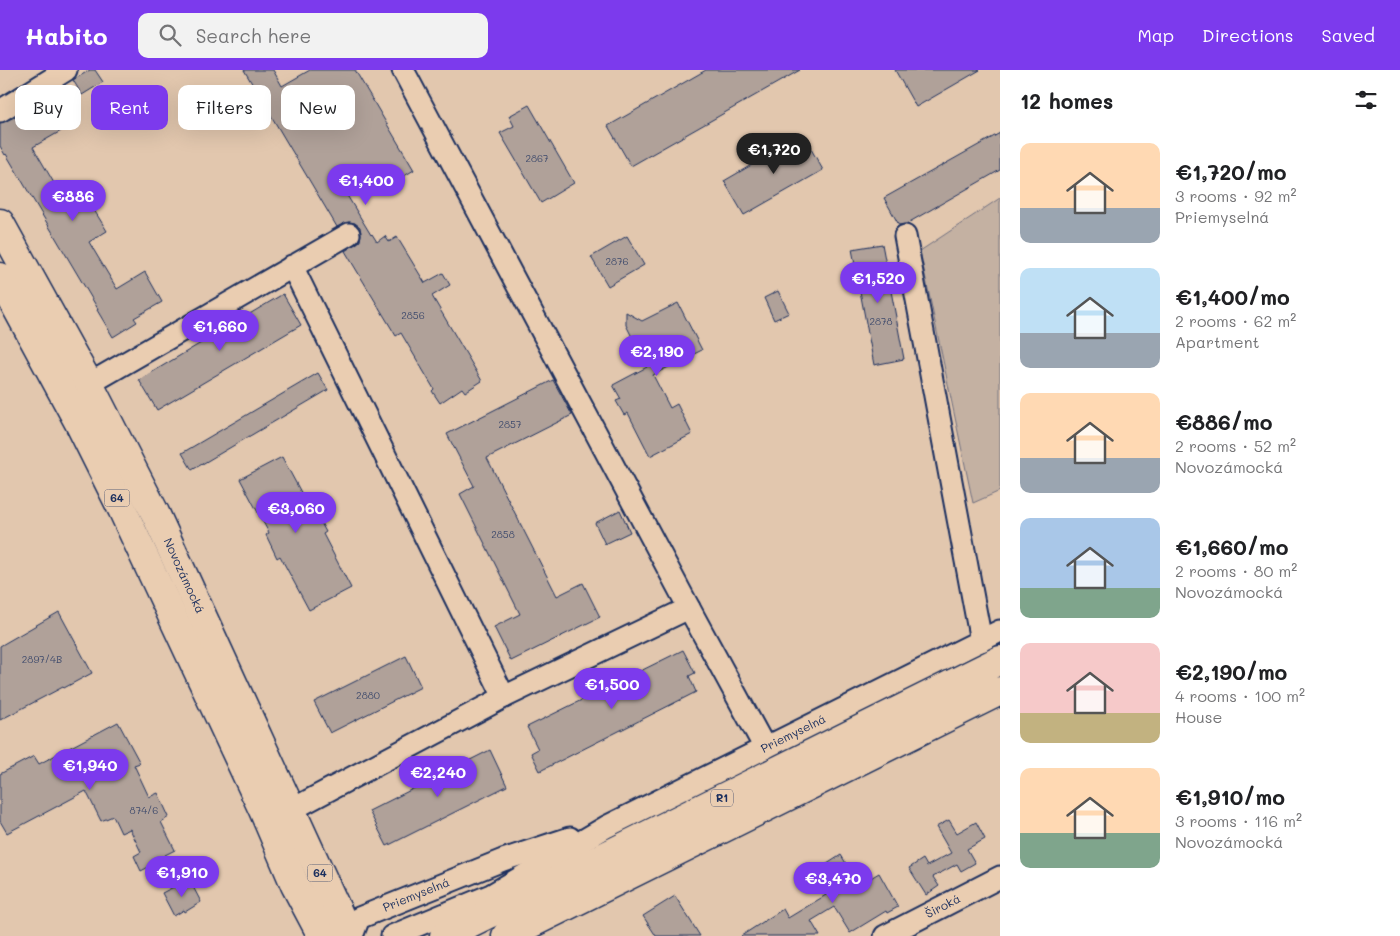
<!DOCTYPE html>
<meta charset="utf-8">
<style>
:root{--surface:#fff;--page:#f2f2f2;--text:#202124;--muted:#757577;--accent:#7c3aed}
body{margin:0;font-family:Mali,sans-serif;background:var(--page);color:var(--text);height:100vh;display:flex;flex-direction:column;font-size:19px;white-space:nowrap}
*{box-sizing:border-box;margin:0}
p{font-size:16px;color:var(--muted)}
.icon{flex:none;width:28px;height:28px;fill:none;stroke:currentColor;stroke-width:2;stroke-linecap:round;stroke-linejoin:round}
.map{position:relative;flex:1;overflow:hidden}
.drawer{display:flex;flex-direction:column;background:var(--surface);width:400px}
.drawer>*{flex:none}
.top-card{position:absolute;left:15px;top:15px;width:475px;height:45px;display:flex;gap:10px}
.price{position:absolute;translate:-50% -42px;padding:0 11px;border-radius:18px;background:var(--accent);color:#fff;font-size:16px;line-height:32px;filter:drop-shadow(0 1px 2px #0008)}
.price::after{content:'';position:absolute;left:50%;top:30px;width:15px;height:11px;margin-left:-8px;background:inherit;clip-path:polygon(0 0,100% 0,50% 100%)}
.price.current{background:#222;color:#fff}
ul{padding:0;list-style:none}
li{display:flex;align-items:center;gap:15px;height:125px;padding:0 20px}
li span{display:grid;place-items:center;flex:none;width:140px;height:100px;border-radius:10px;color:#555}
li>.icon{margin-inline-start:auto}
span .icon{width:60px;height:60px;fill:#fffc;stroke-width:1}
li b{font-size:21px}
h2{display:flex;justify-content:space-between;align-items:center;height:60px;padding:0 20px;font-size:21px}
.chip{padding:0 18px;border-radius:10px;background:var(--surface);box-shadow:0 5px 20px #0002;font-size:18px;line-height:45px}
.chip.current{background:var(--accent);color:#fff}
header{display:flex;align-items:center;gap:30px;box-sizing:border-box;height:70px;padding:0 25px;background:var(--accent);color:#fff}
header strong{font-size:24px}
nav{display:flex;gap:28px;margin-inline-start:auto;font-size:18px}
.search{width:350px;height:45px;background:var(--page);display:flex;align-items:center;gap:12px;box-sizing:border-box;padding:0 18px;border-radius:10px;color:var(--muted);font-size:19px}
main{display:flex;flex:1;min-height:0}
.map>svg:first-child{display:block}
.green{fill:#c4b1a2;stroke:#707080}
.building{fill:#b0a199;stroke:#1b2f5e}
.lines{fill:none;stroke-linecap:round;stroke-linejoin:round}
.minor-casing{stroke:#1b2f5e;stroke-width:25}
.major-casing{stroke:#1b2f5e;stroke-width:31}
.highway-casing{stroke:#1b2f5e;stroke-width:31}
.minor{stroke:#eacdb1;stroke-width:21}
.major{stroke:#eacdb1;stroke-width:28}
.highway{stroke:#eacdb1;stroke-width:28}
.labels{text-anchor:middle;stroke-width:4;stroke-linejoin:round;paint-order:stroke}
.number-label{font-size:10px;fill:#404c6d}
.shield{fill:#eacdb1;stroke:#595e77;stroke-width:1}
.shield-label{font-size:11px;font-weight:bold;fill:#1b2f5e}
.street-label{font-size:12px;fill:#1b2f5e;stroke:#eacdb1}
</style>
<header>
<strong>Habito</strong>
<div class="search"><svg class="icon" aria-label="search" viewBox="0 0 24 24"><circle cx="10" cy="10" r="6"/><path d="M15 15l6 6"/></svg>Search here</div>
<nav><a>Map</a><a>Directions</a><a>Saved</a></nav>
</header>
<main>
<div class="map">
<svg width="1000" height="866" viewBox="0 0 1000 866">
<rect width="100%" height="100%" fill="#e2c7ae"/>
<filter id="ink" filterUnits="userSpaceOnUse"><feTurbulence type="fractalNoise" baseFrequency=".02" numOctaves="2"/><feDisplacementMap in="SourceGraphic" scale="10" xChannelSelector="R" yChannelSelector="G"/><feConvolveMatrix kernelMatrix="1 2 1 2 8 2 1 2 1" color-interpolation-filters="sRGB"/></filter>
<g filter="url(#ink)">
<path class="green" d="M1000,128V421L973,433L920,181Z"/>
<path class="building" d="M90,0H95L103,12L82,25L73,10Z
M244,0H273L282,16L310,0H355L414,100L386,117L377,102L345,122L371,165L372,164L377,172L385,166L389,172L397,167L425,213L443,203L450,215L432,226L482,311L465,322L462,318L440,333L432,321L434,319L401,263L396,266L345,181L360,171L361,164L360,157L355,153L349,152L337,157Z
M706,0H800L631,96L608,56Z
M895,0H980L916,37Z
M43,32L61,61L33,77L61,125L78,114L107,161L89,172L117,219L145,202L162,232L134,248L137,252L113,267L97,240L98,239L6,84L5,85L0,76V53L15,47V48Z
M529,35L574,113L541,133L500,63L514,56L509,46Z
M1000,63V100L906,154L899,155L884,128Z
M803,65L823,100L744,145L724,111Z
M627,166L644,195L608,216L591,187Z
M882,174L904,289L874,295L852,179Z
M778,221L789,243L774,250L764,228Z
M283,224L301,255L157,340L139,310Z
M678,233L702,280L653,305L670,338L677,334L692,364L650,386L628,343L624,345L616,331L621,329L613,315L647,297L626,255V242L642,251Z
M318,303L328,320L192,400L182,383Z
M553,310L572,345L487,388L557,526L583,513L600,547L511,591L494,557L520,544L460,424L474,416L447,364Z
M282,387L311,441L314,440L326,462L323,464L351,518L309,540L280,486L277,488L266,465L269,463L240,409Z
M620,440L630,462L605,474L595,453Z
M59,542L92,603L64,618L63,617L0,650V576Z
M683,580L695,603L689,606L696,622L540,701L531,683L538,679L527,657Z
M406,586L421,617L330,663L314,632Z
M118,652L140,693L134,695L149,727L158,723L169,747L161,752L175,780L165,785L166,788L141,801L134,786L141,782L130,759L121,763L113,746L101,751L86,721L7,763L0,751V704L34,686L39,694Z
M490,680L507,716L387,776L369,741Z
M949,750L957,763L976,752L985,769L967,779L975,793L961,801L957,794L933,807L939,816L926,825L909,798L923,789L927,796L951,783L936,757Z
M841,785L859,815L879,803L898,837L887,843L886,841L850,863L834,837L811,851L820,866H741L783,839L788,848L826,825L813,803Z
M189,809L201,832L185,842L184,840L174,846L162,823Z
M675,826L700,866H656L643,846Z"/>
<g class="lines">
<g class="minor-casing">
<g id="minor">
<path d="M403,0L689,538L765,678"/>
<path d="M0,41L66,0"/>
<path d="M905,166L981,571"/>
<path d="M292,196L504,627"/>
<path d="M89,314L349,164"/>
<path d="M291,740L504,627L689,538"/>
<path id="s1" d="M352,866L359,848L503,790L570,768"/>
<path id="s2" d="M392,866L491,825L606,757L1000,561"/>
<path id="s3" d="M885,866L1000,807"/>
</g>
</g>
<g class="major-casing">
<g id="major">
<path id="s4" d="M0,153L89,314L155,443L349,866"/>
<path d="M0,207L78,351L122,439L263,740L295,815L322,866"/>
</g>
</g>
<g class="highway-casing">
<path id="highway" d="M444,866L1000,590
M506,866L1000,621"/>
</g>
<use href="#minor" class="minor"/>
<use href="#major" class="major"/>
<use href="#highway" class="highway"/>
</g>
</g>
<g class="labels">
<g class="number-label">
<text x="537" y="92">2867</text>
<text x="617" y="195">2876</text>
<text x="413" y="249">2856</text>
<text x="881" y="255">2878</text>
<text x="510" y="358">2857</text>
<text x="503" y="468">2858</text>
<text x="42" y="593">2897/4B</text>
<text x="368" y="629">2880</text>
<text x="144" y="744">874/6</text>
</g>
<g class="shield">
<rect x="104.5" y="419.5" width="25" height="17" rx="4"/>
<rect x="711" y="719.5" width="22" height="17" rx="4"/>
<rect x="307.5" y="794.5" width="25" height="17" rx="4"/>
</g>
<g class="shield-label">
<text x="117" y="432">64</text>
<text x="722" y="732">R1</text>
<text x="320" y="807">64</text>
</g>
<g class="street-label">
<text dy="4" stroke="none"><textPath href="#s4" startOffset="398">Novozámocká</textPath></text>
<text dy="4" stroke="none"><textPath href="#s2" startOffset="450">Priemyselná</textPath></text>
<text dy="4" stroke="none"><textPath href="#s1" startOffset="81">Priemyselná</textPath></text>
<text dy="4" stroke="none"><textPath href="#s3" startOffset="65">Široká</textPath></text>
</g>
</g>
</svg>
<b class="price current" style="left:774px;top:105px">€1,720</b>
<b class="price" style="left:366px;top:136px">€1,400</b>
<b class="price" style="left:73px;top:152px">€886</b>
<b class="price" style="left:878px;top:234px">€1,520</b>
<b class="price" style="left:220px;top:282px">€1,660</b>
<b class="price" style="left:657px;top:307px">€2,190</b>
<b class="price" style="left:296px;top:464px">€3,060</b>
<b class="price" style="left:612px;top:640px">€1,500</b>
<b class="price" style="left:90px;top:721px">€1,940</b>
<b class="price" style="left:438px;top:728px">€2,240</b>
<b class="price" style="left:182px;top:828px">€1,910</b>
<b class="price" style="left:833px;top:834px">€3,470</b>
<div class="top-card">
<a class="chip">Buy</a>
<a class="chip current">Rent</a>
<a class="chip">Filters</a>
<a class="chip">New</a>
</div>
</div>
<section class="drawer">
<h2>12 homes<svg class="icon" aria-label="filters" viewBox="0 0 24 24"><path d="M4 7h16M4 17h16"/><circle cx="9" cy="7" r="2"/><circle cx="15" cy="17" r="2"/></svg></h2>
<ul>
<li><span style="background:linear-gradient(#ffd9b3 65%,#9aa5b1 0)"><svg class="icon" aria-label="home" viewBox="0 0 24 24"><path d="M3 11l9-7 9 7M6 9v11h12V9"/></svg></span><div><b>€1,720/mo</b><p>3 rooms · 92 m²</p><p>Priemyselná</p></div></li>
<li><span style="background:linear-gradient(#bfe0f5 65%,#9aa5b1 0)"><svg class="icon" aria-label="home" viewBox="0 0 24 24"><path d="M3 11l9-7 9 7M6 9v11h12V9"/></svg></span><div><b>€1,400/mo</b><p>2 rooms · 62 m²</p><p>Apartment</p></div></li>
<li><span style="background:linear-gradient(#ffd9b3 65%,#9aa5b1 0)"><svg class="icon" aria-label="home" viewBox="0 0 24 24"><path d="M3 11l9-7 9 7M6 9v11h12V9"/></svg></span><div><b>€886/mo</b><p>2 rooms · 52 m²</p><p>Novozámocká</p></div></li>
<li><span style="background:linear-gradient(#a9c7e8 70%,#7fa58c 0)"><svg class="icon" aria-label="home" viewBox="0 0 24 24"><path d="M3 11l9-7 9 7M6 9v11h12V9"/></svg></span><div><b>€1,660/mo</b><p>2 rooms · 80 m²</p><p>Novozámocká</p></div></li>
<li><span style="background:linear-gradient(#f6c9c9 70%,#c2b280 0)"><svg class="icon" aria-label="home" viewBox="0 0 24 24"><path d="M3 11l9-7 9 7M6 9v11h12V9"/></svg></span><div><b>€2,190/mo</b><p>4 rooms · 100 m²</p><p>House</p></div></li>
<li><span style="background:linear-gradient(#ffd9b3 65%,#7fa58c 0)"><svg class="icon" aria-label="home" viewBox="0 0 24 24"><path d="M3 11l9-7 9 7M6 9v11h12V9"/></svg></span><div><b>€1,910/mo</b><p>3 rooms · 116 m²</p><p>Novozámocká</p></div></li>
</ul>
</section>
</main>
